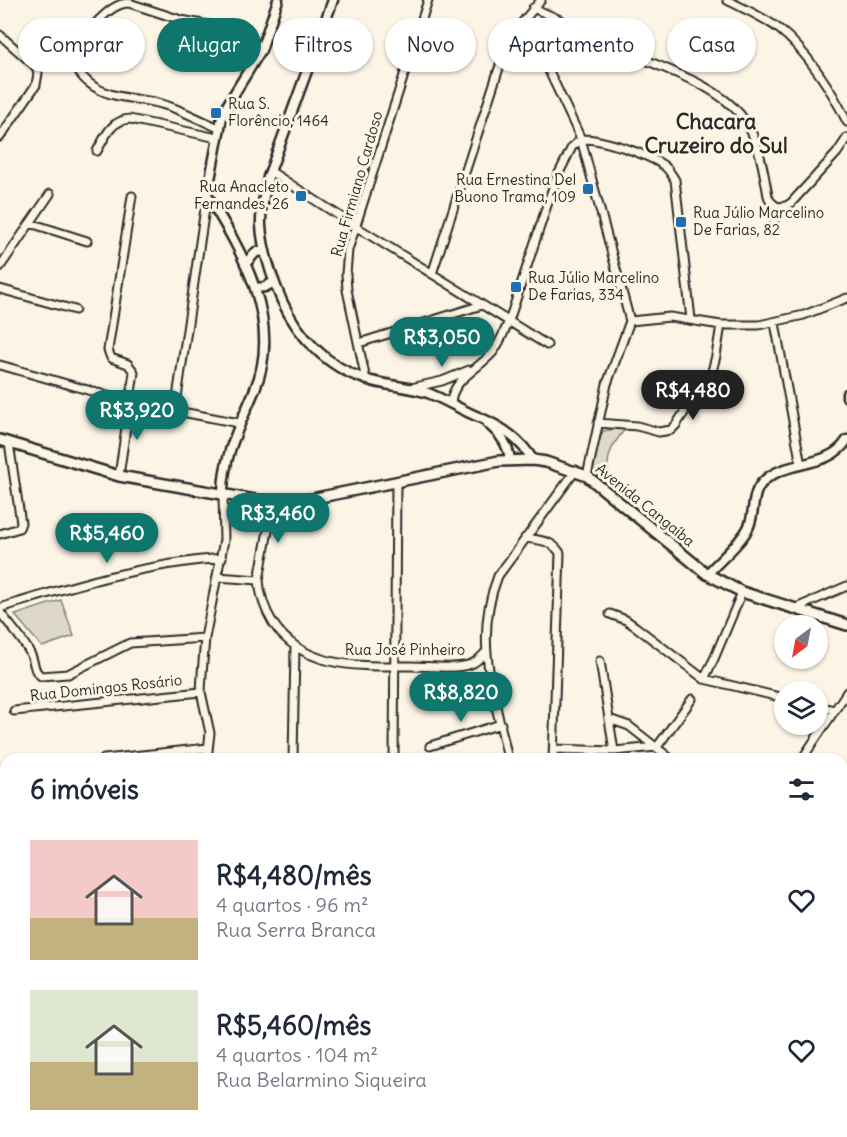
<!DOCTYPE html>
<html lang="pt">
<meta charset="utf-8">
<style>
:root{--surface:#fff;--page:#f6f6f7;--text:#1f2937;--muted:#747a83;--accent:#0f766e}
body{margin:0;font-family:Delius,sans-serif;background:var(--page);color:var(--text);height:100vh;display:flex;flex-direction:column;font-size:22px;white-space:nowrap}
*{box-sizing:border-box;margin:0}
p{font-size:20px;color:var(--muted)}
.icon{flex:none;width:33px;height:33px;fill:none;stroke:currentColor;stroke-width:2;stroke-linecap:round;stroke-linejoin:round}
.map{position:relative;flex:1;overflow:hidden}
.panel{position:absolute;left:0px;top:753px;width:848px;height:384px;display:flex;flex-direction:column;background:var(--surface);border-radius:18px 18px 0 0;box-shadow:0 2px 4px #0004}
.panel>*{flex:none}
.guide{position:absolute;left:18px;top:18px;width:812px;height:54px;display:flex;gap:12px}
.needle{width:39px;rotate:212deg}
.controls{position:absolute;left:774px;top:615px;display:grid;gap:12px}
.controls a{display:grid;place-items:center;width:54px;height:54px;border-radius:50%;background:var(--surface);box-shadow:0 2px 4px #0004;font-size:30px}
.price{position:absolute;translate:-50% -51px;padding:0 14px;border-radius:21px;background:var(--accent);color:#fff;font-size:20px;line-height:39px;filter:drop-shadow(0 2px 3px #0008)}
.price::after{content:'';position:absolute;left:50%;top:36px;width:18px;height:14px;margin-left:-9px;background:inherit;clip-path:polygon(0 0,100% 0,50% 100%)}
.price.current{background:#222;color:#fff}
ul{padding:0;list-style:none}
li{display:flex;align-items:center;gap:18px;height:150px;padding:0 30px}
li span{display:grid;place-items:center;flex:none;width:168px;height:120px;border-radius:0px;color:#555}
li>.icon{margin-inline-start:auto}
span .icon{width:72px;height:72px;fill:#fffc;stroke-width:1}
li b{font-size:26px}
h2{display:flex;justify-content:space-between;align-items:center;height:72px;padding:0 30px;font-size:26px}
.tag{padding:0 21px;border-radius:27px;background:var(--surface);box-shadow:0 2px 4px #0004;font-size:21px;line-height:54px}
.tag.current{background:var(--accent);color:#fff}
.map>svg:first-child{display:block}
.green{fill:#ded8ca;stroke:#84827a;stroke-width:1.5}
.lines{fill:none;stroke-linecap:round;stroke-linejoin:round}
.minor-casing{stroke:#2b2b2b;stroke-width:11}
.tertiary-casing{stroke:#2b2b2b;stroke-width:13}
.secondary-casing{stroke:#2b2b2b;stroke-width:14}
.minor{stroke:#fcf5e5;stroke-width:7}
.tertiary{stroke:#fcf5e5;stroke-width:8}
.secondary{stroke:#fcf5e5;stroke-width:9}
.poi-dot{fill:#1f6fb2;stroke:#fcf5e5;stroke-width:2}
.labels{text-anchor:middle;stroke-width:6;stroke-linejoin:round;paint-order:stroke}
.poi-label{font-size:15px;fill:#2b2b2b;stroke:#fcf5e5;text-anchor:start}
.street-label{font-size:15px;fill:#2b2b2b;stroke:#fcf5e5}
.district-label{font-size:21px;font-weight:bold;fill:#2b2b2b;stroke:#fcf5e5}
</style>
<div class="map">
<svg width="847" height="1137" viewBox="0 0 847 1137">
<rect width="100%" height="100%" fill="#fcf5e5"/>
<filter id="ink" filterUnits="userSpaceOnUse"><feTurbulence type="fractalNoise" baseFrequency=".0167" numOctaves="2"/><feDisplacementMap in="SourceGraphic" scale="12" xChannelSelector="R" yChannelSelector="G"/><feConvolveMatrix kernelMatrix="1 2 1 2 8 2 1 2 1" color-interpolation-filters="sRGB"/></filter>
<g filter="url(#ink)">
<path class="green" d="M627,427C611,445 602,462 612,485L593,471L598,444L603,431Z
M61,600L74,636L42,647L15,615Z"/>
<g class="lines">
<g class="minor-casing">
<path id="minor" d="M727,0C744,9 764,17 779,29C806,50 833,92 847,122
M533,8C571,24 608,42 646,60C677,74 717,87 740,114C759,137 763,168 768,196L770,201L777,207L771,232
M525,20L581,139L630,321
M0,35L36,67L38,73L36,85L0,137
M219,128C202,121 186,112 168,106C143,97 111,101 89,83C64,63 80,38 98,21C107,12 117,3 129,3L181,20L219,27L263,47
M97,151C105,137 111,120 130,119L217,138
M270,171L355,226L547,345
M777,207L786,206L791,203L837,153L847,138
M30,223L87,241
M0,267L50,194
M432,274L503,56L515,31L541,0
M0,289L75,310
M630,321L670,317L721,325H759L804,315L847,298
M775,323L801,465
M359,343L482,305
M0,365L130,402L239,423
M366,380L347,290L346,274L348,250L428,0
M411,388L442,381L469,370
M451,403C452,379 479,369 493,352C500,343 504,332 509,321L555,181L572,147L581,139C601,138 647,154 663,165C669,169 671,174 675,180L691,319
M175,411L207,195
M598,423L637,426L659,432L671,430L676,425L694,397L710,379L716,356L721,325
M119,476L134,372L128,364L111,358L108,350L132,196
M587,476L607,384L630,321
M273,503L259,580C260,595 265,610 273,623C304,670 361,666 411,666C428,666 455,670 471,664C477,662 481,657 485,653
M0,534L19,528L21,523L9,443
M525,538C539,540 552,540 560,553L553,759
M217,577L259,580
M0,608C75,585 143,564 222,558
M796,608L847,586
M0,612C10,626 24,640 31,655C35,663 33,671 41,676L68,674L130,643L205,638
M610,614L626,620L636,627L704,679L784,698
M600,661L614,751
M704,679L714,659L742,592
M818,706L834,710
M14,711L201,692
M609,719L629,726L671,759
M430,746L501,724
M657,747L692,699
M554,749L614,751L657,747
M104,759L208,748
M207,759L210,733L201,692L202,674L205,638L224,540L223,494
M293,759L295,648
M394,759L396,483
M510,759L507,755C494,692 473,639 498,576L576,470
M802,759L847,692
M842,808L847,806
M842,863L847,862
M0,865L6,866
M0,924H6
M842,930H847
M842,1059L847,1058
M72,1131L73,1137
M158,1131L159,1137
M209,1131L211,1137
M671,1131L672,1137
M762,1131L766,1137
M387,1137V1131
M568,1137L571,1131
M736,1137L741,1131"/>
</g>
<g class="tertiary-casing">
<path id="tertiary" d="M333,0L268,177C265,193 260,210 261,226C263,252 272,278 282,301C298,336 327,367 365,379C385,386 408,386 428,393C446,400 463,411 481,418C503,428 520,439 533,460
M245,264L256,252L265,251
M255,288L265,287L274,282
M847,394V397
M488,424C501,435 508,444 510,460
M223,494C223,454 241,424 255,389C283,321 242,251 207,195L222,117L228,104L261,50L278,0
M707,574C719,561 743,541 749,526C756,509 750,492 766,479C789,460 830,468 847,440"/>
</g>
<g class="secondary-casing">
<path id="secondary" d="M0,440L119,476L273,503L301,501L499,461L533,460L546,462L587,476L707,574L742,592L847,625"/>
</g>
<use href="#minor" class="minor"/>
<use href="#tertiary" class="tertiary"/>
<use href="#secondary" class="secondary"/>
</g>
</g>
<g class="poi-dot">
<rect x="210" y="107" width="12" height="12" rx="3"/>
<rect x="582" y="183" width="12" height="12" rx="3"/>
<rect x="295" y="190" width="12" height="12" rx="3"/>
<rect x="675" y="216" width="12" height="12" rx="3"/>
<rect x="510" y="281" width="12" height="12" rx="3"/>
</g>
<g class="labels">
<g class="poi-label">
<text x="228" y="109">Rua S.<tspan x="228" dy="17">Florêncio, 1464</tspan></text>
<text x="576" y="185" text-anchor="end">Rua Ernestina Del<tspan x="576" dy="17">Buono Trama, 109</tspan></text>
<text x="289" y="192" text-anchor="end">Rua Anacleto<tspan x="289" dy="17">Fernandes, 26</tspan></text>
<text x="693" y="218">Rua Júlio Marcelino<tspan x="693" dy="17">De Farias, 82</tspan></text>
<text x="528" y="283">Rua Júlio Marcelino<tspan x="528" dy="17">De Farias, 334</tspan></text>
</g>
<g class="street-label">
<text transform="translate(357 184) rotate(-74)" y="5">Rua Firmiano Cardoso</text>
<text transform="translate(645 505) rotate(39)" y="5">Avenida Cangaíba</text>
<text x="405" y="655">Rua José Pinheiro</text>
<text transform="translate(106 688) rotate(-6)" y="5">Rua Domingos Rosário</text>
</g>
<g class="district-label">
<text x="716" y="129">Chacara<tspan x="716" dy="24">Cruzeiro do Sul</tspan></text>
</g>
</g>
</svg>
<div class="controls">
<a><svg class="needle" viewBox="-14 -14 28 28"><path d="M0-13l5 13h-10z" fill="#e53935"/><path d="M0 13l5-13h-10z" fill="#747a83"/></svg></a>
<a><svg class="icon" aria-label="layers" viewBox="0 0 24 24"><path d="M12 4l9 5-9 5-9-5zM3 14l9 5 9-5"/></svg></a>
</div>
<b class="price" style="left:442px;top:368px">R$3,050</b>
<b class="price current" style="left:693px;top:421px">R$4,480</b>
<b class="price" style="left:137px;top:441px">R$3,920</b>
<b class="price" style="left:278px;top:544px">R$3,460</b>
<b class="price" style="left:107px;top:564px">R$5,460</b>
<b class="price" style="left:461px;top:723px">R$8,820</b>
<div class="guide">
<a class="tag">Comprar</a>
<a class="tag current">Alugar</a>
<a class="tag">Filtros</a>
<a class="tag">Novo</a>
<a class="tag">Apartamento</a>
<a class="tag">Casa</a>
</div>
<section class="panel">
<h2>6 imóveis<svg class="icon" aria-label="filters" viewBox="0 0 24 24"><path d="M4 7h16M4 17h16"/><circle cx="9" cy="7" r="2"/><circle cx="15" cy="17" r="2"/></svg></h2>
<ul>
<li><span style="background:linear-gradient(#f6c9c9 65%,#c2b280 0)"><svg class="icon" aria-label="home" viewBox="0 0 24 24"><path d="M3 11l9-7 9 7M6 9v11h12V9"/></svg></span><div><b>R$4,480/mês</b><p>4 quartos · 96 m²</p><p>Rua Serra Branca</p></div><svg class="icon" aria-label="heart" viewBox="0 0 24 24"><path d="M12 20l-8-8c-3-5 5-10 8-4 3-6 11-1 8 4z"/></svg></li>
<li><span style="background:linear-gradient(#dfe7d0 60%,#c2b280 0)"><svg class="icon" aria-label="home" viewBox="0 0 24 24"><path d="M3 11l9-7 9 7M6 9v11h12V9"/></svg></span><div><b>R$5,460/mês</b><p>4 quartos · 104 m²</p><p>Rua Belarmino Siqueira</p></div><svg class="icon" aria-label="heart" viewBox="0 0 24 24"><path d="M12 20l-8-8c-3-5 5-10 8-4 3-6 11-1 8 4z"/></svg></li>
</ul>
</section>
</div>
